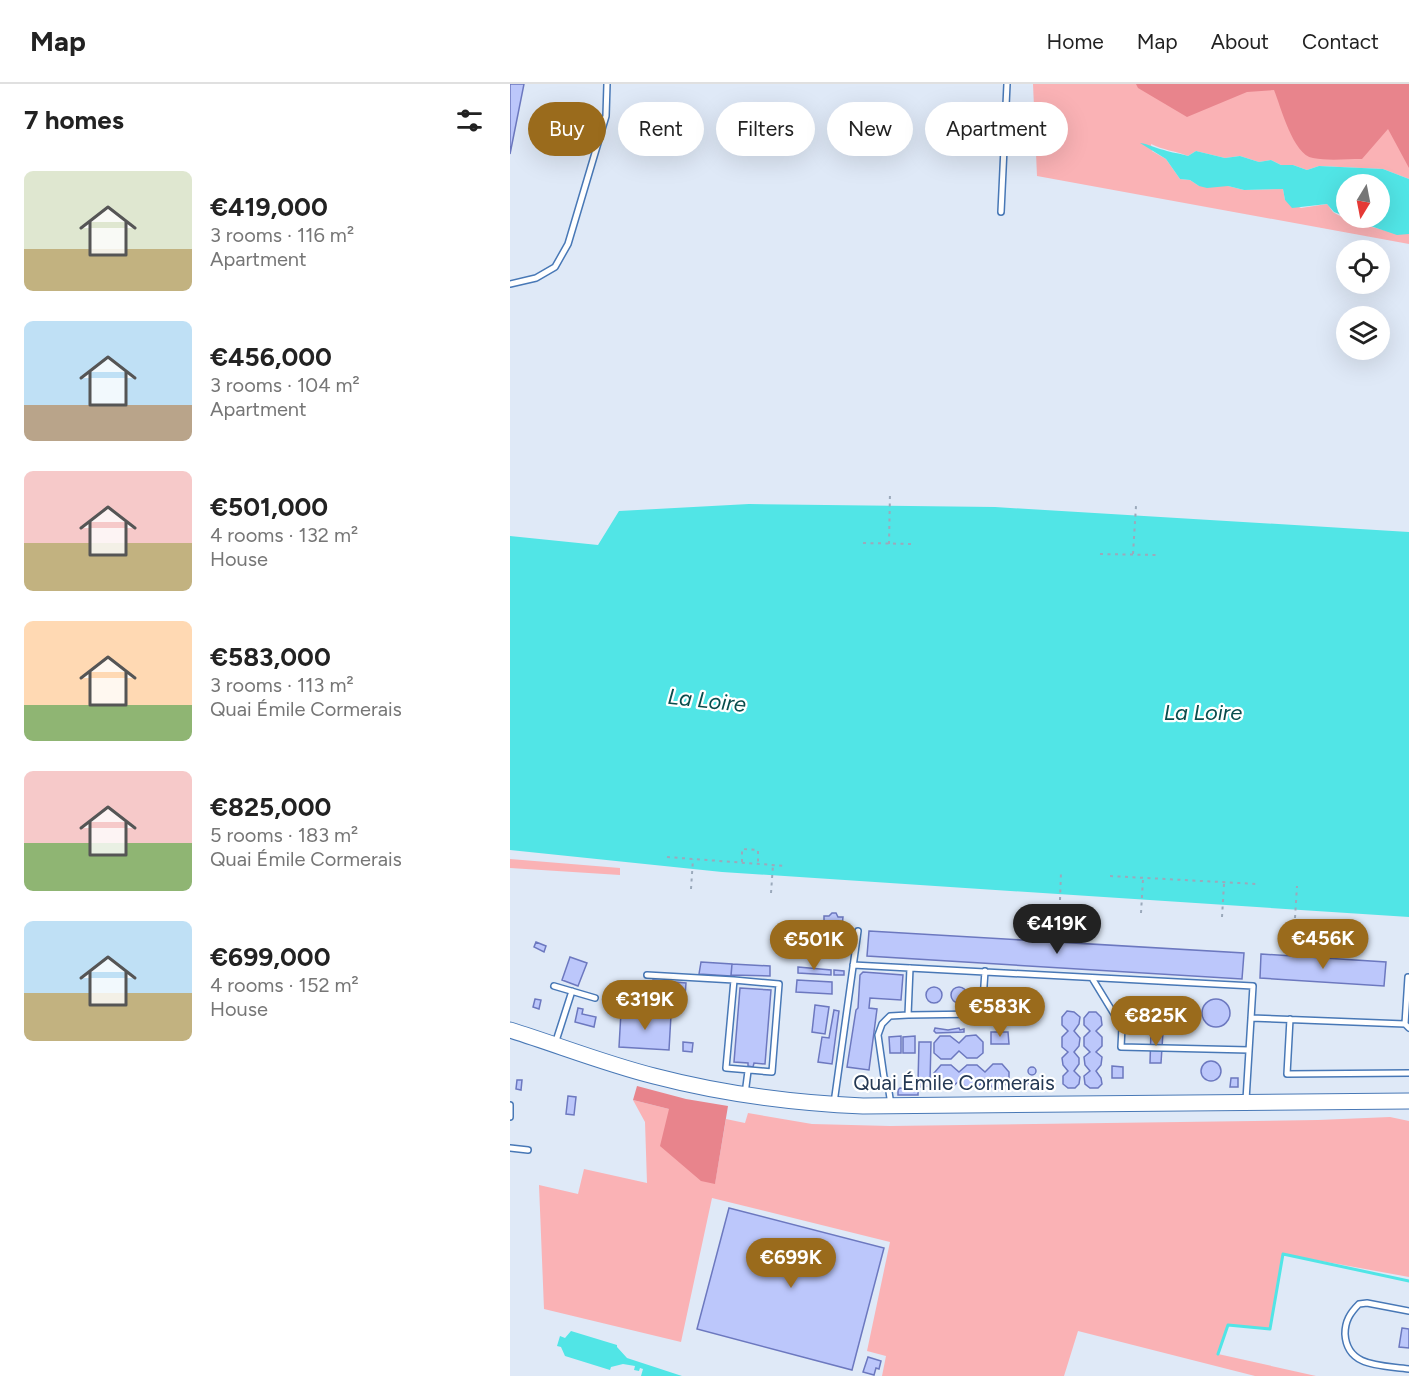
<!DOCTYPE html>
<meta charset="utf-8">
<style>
:root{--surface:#fff;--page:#f6f6f6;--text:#222;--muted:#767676;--line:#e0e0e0;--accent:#9a6b1c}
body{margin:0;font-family:Figtree,sans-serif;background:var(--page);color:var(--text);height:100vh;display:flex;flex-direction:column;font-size:22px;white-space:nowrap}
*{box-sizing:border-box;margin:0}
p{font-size:20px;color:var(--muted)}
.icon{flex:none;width:33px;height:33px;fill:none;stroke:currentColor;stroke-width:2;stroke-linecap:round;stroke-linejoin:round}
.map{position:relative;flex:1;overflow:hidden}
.drawer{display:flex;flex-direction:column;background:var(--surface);width:510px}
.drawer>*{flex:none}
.guide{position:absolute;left:18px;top:18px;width:570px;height:54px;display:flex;gap:12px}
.needle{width:39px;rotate:190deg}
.buttons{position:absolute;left:826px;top:90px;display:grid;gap:12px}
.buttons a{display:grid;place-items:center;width:54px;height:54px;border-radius:50%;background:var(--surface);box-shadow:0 6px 24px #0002;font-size:30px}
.price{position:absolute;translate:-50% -51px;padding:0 14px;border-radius:21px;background:var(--accent);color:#fff;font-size:20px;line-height:39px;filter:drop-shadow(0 2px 3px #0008)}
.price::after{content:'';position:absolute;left:50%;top:36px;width:18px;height:14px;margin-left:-9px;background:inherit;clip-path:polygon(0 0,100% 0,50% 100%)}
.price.current{background:#222;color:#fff}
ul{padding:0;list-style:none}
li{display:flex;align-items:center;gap:18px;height:150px;padding:0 24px}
li span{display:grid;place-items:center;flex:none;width:168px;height:120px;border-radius:9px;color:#555}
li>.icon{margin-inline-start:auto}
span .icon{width:72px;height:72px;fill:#fffc;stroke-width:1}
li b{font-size:26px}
h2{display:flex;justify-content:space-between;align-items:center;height:72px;padding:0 24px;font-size:26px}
.chip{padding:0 21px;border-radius:27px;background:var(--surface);box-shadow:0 6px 24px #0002;font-size:21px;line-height:54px}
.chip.current{background:var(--accent);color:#fff}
header{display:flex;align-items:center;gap:36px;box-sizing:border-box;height:84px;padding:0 30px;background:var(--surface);border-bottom:2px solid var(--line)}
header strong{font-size:28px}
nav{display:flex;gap:33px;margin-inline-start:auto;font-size:21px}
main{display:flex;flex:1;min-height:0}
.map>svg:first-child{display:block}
.green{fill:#fab2b5}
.forest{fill:#e8848c}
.water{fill:#51e5e6}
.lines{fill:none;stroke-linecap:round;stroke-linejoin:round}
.stream{stroke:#51e5e6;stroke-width:3}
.building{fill:#bcc7fb;stroke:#6c78bf;stroke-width:1.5}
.service-casing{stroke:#4878b6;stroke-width:8}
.secondary-casing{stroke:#4878b6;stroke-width:17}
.path{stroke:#9ba9bb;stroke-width:2;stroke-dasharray:3 4.5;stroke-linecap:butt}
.service{stroke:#fff;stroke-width:5}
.secondary{stroke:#fff;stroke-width:15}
.labels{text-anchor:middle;stroke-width:4.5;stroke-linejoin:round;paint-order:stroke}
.street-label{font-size:21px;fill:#243853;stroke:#fff}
.water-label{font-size:22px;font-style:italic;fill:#084c4c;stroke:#fff}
</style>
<header>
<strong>Map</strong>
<nav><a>Home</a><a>Map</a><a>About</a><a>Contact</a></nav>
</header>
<main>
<section class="drawer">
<h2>7 homes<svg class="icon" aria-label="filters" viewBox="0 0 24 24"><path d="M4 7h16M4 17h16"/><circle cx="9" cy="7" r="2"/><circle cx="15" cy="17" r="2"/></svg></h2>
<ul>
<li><span style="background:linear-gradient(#dfe7d0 65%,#c2b280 0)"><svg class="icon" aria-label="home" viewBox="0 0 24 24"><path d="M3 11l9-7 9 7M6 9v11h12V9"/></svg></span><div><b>€419,000</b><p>3 rooms · 116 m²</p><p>Apartment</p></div></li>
<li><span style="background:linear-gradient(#bfe0f5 70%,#b9a48a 0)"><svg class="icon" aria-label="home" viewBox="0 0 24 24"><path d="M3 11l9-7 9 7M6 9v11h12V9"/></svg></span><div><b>€456,000</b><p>3 rooms · 104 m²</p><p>Apartment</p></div></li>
<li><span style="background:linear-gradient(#f6c9c9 60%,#c2b280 0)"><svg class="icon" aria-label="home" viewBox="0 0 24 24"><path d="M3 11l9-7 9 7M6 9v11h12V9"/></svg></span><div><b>€501,000</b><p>4 rooms · 132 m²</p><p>House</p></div></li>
<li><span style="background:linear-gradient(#ffd9b3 70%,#8fb573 0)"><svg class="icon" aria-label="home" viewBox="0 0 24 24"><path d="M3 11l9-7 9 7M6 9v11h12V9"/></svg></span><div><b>€583,000</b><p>3 rooms · 113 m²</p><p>Quai Émile Cormerais</p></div></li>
<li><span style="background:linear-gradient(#f6c9c9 60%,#8fb573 0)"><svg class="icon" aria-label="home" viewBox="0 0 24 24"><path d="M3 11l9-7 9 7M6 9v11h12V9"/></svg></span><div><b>€825,000</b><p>5 rooms · 183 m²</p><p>Quai Émile Cormerais</p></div></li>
<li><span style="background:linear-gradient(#bfe0f5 60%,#c2b280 0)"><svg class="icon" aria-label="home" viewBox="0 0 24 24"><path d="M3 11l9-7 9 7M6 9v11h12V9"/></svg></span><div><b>€699,000</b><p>4 rooms · 152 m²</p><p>House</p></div></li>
</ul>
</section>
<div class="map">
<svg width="899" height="1292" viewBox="0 0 899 1292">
<rect width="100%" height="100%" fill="#dfe9f7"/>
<path class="green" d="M523,0H899V95L873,85L809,82L797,86L783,81H771L761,76L749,78L730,72L715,74L686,67L678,72C665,67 653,66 641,60L642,67L656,75L670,95L680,96L689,102H718L734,106L773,105L775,116L791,124L817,120C819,122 821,125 823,128C834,136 885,151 899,150V160L527,92Z
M0,775L110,784V791L0,784Z
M123,1016L159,1025L205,1099L216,1035L235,1039L238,1029L302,1040L380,1042L808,1036L880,1033L899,1037V1193L773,1170L760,1245L718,1241L708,1270L806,1292H745L568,1247L554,1292H372L376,1272L357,1267L380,1158L202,1114L171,1258L34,1225L29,1101L68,1110L74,1085L137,1099L135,1038Z"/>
<path class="forest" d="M626,0H899V84L878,45L852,75C836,75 818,77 803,74C783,71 771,23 764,6L737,8L677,33L628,4Z
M127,1002L176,1015L218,1022L205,1100L191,1097L150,1062L159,1025L123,1016Z"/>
<path class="water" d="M630,59C639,60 645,64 654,66C662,69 669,69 678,72L686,67L715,74L730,72L749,78L761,76L771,81H783L797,86L809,82L873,85L899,95V150L887,151L837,134H870V100H837V133L824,128L817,120L782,124L775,116L773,105L734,106L718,102L697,104L689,102L680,96L670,95L656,75Z
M239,420L485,423L899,448V833L212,788L0,766V452L88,461L109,427Z
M61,1247L107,1261V1263L117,1274L172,1292H131L133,1285L130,1284L129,1287L124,1286L125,1282L113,1280L101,1283L100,1286L55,1272L51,1263L47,1262L50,1252L55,1254Z"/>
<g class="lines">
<path class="stream" d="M708,1270L718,1241L760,1245L773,1170L899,1197"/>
</g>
<path class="building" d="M0,0H14L0,70Z
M322,829H326L328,833H333L332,842L314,840V832H319Z
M359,847L734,869L732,895L357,872Z
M26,858L36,862L34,868L24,863Z
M751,870L876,878L874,902L750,894Z
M60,873L77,879L68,902L52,896Z
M191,878L222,880L221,892L189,890Z
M222,880L260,882V892L221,891Z
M288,883L321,886V891L288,889Z
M324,886L334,887V891H324Z
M353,888L393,891L391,916L360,914L359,924L367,925L359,986L337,983L346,926L348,924L350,891Z
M143,896L176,899L174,925L141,922Z
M287,896L322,898V910L286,908Z
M441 911a8 8 0 1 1 16 0a8 8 0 1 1-16 0Z
M416 911a8 8 0 1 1 16 0a8 8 0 1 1-16 0Z
M230,904L261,906L255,980L244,979L243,983L238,982V979L224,978Z
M627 927a14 14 0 1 1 28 0a14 14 0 1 1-28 0Z
M659 928a14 14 0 1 1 28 0a14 14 0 1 1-28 0Z
M25,915L31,916L29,925L23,923Z
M692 929a14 14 0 1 1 28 0a14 14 0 1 1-28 0Z
M305,921L319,923L315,950L302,948Z
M514,923H520V936H514Z
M68,924L73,925L72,930L86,933L84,943L65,938Z
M324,926L329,927L322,980L308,978L312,953L319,954Z
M557,927L564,928L570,933L569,940L564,947L570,954L569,962L564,968L569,974V980L564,987L570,993L569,1000L565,1004H558L553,1000V992L558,987L553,981L552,974L558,968L552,963V953L558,947L552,941V933Z
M111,928L161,931L159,966L109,963Z
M579,928H586L591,933L592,941L586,947L592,953V962L586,968L592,973L591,981L586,987L591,994L592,1000L588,1004H580L575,1000L574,992L580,987L575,981L574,973L580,968L574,962V953L580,947L574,941V934Z
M425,944L438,946L449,944L450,946L454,945V948L426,949L424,947Z
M641,947L653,948L651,979H640Z
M481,948H498L499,960H481Z
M466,951L473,958V969L467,974H457L449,967L441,975H431L424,969V959L430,952H440L449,959L456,952Z
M391,952V969H380L379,953Z
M405,952V969H393V953Z
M173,958L183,959L182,968L173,967Z
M409,958H421L420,998H408Z
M691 987a10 10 0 1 1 20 0a10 10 0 1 1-20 0Z
M483,980H492L499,988V997L492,1004H483L475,995L467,1004H457L449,997L441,1004H431L424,998V989L431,981H441L449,988L457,981H467L475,988Z
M602,982L613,983V994H602Z
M518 987a4 4 0 1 1 8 0a4 4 0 1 1-8 0Z
M721,994H728V1003H720Z
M510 999a4 4 0 1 1 8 0a4 4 0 1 1-8 0Z
M7,996H12L11,1006L6,1005Z
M410,998H420L421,1002L410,1003Z
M390,1004L408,1007V1011H388V1006Z
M58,1012L66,1013L64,1031L56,1030Z
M219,1124L374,1164L342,1286L187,1245Z
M892,1244L899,1245V1264L889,1263Z
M358,1273L371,1277L369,1285L366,1284L364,1291L353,1288Z"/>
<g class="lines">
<g class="service-casing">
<path id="service" d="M491,128L497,0
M0,200L26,194L45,183L58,160L96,32L97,0
M343,881L743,902L736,1016
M137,891L224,896
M582,894L612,943L611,963L739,966
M224,896L269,900L262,988L216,984Z
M44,902L85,914
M398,931L472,930L475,887
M741,934L895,940L899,944
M780,935L777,990L899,989
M895,940L898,893
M45,960L62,907
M235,1010L238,987
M324,1019L348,847
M0,1021V1033
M381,1021L378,1001L374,993L368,951L372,940L380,932L398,931L400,884
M0,1064L18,1066
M899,1227L857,1219L849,1220C840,1229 835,1237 835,1250C837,1284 872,1281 899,1285"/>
</g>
<g class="secondary-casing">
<path id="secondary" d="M0,946C48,961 96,980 144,992C213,1010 282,1019 353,1022L899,1017"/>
</g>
<path class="path" d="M353,459L402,460
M379,460L380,408
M590,470L646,471
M623,470L626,422
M157,773L276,782
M232,778V765L248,766V779
M600,792L747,800
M181,805L183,775
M261,809L263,781
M550,816L551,788
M631,829L633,795
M712,833L714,800
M785,834L787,802"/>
<use href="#service" class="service"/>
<use href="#secondary" class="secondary"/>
</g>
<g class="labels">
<g class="street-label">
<text x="444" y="1006">Quai Émile Cormerais</text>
</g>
<g class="water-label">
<text transform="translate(197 616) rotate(6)" y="8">La Loire</text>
<text x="693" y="636">La Loire</text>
</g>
</g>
</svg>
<div class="buttons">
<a><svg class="needle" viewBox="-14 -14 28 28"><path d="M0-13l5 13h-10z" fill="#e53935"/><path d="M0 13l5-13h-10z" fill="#767676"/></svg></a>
<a><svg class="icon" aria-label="locate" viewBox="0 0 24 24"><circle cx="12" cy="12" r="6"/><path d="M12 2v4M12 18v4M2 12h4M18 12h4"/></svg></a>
<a><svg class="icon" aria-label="layers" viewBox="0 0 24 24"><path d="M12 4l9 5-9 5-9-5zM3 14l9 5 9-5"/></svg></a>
</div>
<b class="price current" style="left:547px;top:871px">€419K</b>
<b class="price" style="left:813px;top:886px">€456K</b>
<b class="price" style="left:304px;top:887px">€501K</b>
<b class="price" style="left:135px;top:947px">€319K</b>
<b class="price" style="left:490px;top:954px">€583K</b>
<b class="price" style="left:646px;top:963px">€825K</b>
<b class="price" style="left:281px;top:1205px">€699K</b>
<div class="guide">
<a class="chip current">Buy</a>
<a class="chip">Rent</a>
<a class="chip">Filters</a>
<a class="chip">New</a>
<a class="chip">Apartment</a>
</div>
</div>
</main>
